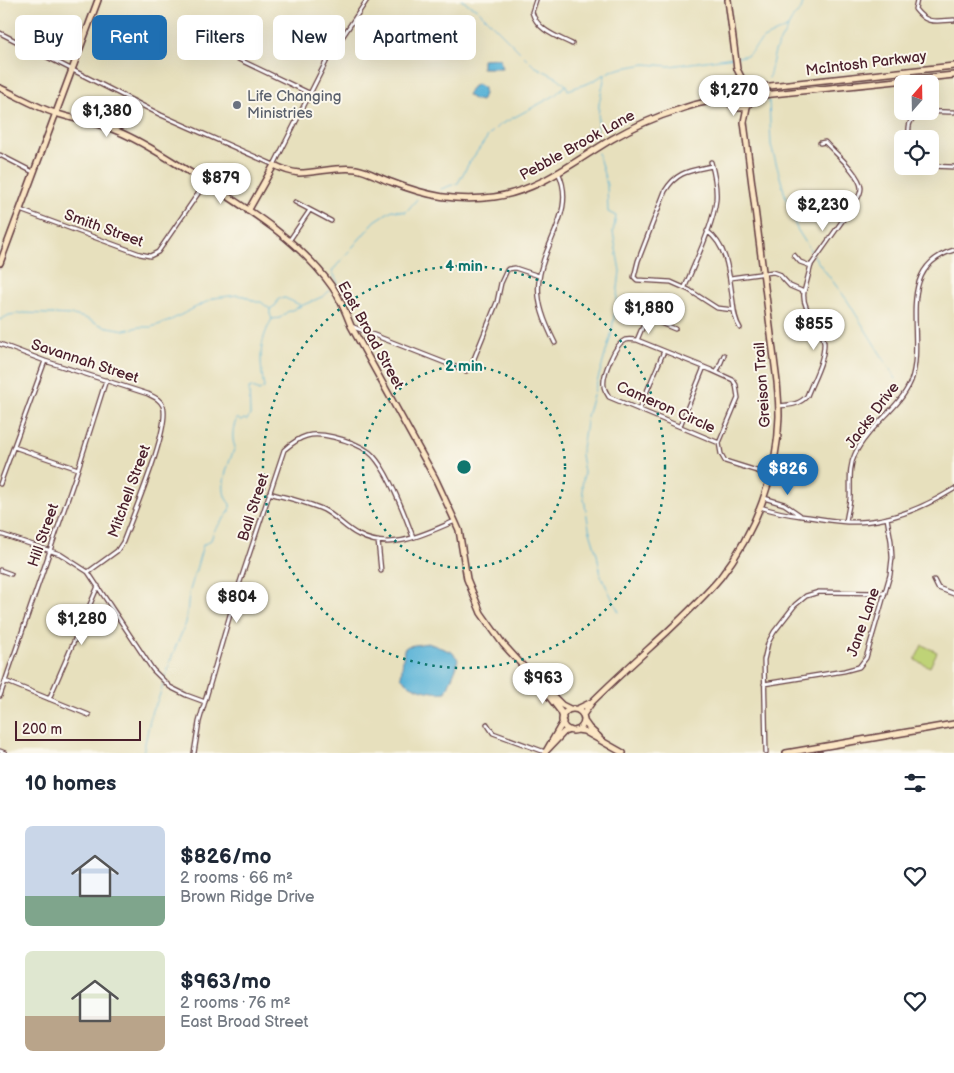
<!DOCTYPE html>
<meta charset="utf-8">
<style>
:root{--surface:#fff;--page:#f6f6f7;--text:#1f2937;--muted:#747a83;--accent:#1f6fb2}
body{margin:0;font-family:"Balsamiq Sans",sans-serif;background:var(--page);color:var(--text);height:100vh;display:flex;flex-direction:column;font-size:19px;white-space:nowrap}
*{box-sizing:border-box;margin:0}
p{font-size:16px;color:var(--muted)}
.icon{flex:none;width:28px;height:28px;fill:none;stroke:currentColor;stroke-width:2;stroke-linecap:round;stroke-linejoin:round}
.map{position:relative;height:753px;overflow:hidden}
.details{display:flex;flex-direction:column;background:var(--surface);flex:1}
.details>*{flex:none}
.banner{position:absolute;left:15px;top:15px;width:500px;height:45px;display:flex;gap:10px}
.needle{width:32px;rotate:20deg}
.fabs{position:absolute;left:894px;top:75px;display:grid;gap:10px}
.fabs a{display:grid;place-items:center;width:45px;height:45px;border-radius:8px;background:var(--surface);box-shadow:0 5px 20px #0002;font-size:25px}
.scale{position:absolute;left:15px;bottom:12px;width:126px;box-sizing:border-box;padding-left:5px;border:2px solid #4a1f2b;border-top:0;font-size:14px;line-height:18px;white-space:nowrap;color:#4a1f2b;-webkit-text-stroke:4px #fbf7ec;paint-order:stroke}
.price{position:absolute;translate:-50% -42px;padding:0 11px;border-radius:18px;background:#fff;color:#222;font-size:16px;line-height:32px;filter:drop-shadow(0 1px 2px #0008)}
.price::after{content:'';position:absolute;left:50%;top:30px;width:15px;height:11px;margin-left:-8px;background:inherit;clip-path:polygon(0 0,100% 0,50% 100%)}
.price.active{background:var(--accent);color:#fff}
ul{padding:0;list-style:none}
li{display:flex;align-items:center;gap:15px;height:125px;padding:0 25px}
li span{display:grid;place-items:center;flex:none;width:140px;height:100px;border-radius:8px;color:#555}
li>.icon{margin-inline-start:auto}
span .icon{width:60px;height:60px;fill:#fffc;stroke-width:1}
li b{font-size:21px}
h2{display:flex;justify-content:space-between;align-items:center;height:60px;padding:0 25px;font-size:21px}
.chip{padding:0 18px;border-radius:8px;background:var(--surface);box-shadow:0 5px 20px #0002;font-size:18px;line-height:45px}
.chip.active{background:var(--accent);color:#fff}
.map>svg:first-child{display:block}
.green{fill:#bfd377;stroke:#847951}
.water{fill:#5ab3d7;stroke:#526981}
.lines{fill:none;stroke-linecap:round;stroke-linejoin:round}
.stream{stroke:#5ab3d7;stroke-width:1}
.street-casing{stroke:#623c41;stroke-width:5.5}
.secondary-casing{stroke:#623c41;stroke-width:8}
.street{stroke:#fff;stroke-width:3}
.secondary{stroke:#fbe6c4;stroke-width:5}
.ring{fill:none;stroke:#0f766e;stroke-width:2.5;stroke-dasharray:2.5 5}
.worship-dot{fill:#6b7280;stroke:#fbf7ec;stroke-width:2}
.labels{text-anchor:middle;stroke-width:4;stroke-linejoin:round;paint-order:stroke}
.street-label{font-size:15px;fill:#4a1f2b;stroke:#fbf7ec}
.worship-label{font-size:15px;fill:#5b616d;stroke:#fbf7ec;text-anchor:start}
.centre{fill:#0f766e;stroke:#fbf7ec;stroke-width:2.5}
.ring-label{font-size:15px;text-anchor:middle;font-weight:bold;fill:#0f766e;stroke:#fbf7ec;stroke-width:4;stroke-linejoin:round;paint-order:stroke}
</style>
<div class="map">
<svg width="954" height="753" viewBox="0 0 954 753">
<rect width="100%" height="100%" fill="#fbf7ec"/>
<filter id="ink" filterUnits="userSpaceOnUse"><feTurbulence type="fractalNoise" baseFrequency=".02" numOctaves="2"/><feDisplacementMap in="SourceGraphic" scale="10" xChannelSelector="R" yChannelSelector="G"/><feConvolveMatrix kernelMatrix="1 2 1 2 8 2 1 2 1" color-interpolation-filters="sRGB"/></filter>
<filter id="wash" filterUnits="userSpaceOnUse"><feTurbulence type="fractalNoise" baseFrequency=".0096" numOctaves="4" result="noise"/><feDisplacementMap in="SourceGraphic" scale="20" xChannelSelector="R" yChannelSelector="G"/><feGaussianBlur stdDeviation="1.12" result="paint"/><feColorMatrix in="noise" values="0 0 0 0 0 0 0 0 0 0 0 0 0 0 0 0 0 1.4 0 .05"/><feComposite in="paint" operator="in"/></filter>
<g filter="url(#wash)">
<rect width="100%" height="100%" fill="#e7e0bd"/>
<path class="green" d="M922,645L937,652L930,667L915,660Z"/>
<path class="water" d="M500,58L502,68H482V59Z
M477,84L484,88V94L481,101L473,99L467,95L472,87Z
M428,643L452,652L458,659L456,668L446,692C433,694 410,689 401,677L404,649L408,646Z"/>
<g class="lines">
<path class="stream" d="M461,0L477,9L534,66L558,78L566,85L568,90L589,83L611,71L623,68L645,64L670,66L734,57
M738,57L748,55L763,39L788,27
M769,78L775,51L794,16L801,10L804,0
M769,101L771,145L787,202L797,229L818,262L847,300L896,379
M597,137L599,104L605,75
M598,153L607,185L608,212L616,216L613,232L620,271L616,305L611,335L587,416L581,455L584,472L582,487L589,528L597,554L601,576L619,612
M441,189L458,183L469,163L489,135L498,126L554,96L566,85
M335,285L338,283L332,271L375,221L392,210L406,212L417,199
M270,309V314L272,319
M0,320L9,315L23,313L73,315L85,318L103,326L125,330L139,327H151L167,322L214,298L237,295L244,296L256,302H261L270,309L276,305L278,299L285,298L300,305
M143,753L152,710L158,700L173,653L186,623L189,594L203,545L211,540L214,531L230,511V504C216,490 229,463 235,447C231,438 233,427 237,418L241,421L244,419L247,420L250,415L249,388L251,387L259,391L264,388C260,361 258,344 272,319L280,318L287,312L324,296L329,291"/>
</g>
</g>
<g filter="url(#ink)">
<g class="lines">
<g class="street-casing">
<path id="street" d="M536,0L532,12C537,30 556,36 572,44
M917,0L915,9C927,25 936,21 954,20
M0,33L161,115L274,165L327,60L367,0
M234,57L309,93
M909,139C909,134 908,127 910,123C914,109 942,112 954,112
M0,155L33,172
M712,166C690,171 677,171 665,191L638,261L634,277L637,280L671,282L689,290L717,308L734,310
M930,166L954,167
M295,202L331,221
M20,210L140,254L150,256L158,252L206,182
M707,231C729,247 729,277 733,302C734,312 735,320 740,328
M289,241L310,210
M794,255L800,262L811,266
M730,278L773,272L779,274L790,286L804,292L811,265L855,203C858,198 861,194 861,188C860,174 834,152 825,142L820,143
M685,287C695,262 713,226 716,200C717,189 714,173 711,162
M351,326L466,371L471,366L497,302L501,283L507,270L508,269L515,268L539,276
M637,340C641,332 643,320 653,320L675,329
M555,343C545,323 536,302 539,280C543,242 577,211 558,172
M0,344L45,361L148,394C154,397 160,399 163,406C171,427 132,517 123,542L117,551L88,572
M717,372L724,355
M778,406C790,405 799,405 807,396C813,380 825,360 824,342C822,322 801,312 804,292
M639,410L664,351
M680,426L704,367
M719,443L609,397C607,393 604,390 604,386C602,376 615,344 625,340C629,339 634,340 637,340L711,370L733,380L736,385L738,398L719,443L721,454L725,461L770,475
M14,447L78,469
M0,484L45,361
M269,493C287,498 307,502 324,510C337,517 346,529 359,535C391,552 424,534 455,521
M764,498L784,504L800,515
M760,507C775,512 786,514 801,516C820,518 838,523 858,522C892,521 925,507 954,489
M846,522C847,514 849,507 850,499C851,484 848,468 855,454C868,426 899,410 911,381C927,338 892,268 954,250
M0,534L60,554L88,572L153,670L170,687L186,695L205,702
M378,541L381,571
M0,570L11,574
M934,580L938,588L954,594
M5,681L89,715
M764,684L844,671L859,667L866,658L890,575L892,558L891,541L887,518
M0,696L78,469L106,380
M49,699L98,586
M487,724L493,733L545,752
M0,751L5,753
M194,753L199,722L236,594L284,450C301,435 311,432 333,437C346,440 358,444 369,452C387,466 405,515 413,537
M766,753L764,660L768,643L774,632L795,605L806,596L819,592L885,593"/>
</g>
<g class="secondary-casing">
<path id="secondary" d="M728,0L737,69L744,83
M727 95a13 13 0 1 1 26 0a13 13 0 1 1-26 0Z
M0,88C18,96 36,107 55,113C75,120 97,122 117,131C144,142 168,159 193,174C243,206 299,239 333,288C341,300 346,313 351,326L435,478L455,521L459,530L467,579L481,613L503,644L541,686L561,712L563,718
M751,88L954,66
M753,96L954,75
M248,211L274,165C282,169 290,172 299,173C318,173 337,166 356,169C368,171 379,178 391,182C427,196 456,202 494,197C539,191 575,161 612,139C633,127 655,117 678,110C695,104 711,99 729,102
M0,263L98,0
M548,691L562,705L570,709
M577,709L592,702C616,678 642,655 667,632C685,615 704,597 720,578C755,533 778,474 779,416C779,405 778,393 777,382L744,122L747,107
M562 720a11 11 0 1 1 22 0a11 11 0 1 1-22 0Z
M583,715L592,702
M584,721L589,728L599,737
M577,730L584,731L623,753
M547,750L564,732L570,730
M545,753L563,722
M786,753L954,724"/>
</g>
<use href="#street" class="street"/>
<use href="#secondary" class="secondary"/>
</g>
</g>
<g class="ring">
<circle cx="464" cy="467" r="101"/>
<circle cx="464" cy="467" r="201"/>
</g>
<circle class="worship-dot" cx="237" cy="105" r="5"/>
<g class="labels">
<g class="street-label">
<text transform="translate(866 63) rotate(-7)" y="5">McIntosh Parkway</text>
<text transform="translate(577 145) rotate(-29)" y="5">Pebble Brook Lane</text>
<text transform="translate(104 228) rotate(20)" y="5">Smith Street</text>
<text transform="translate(371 335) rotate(61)" y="5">East Broad Street</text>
<text transform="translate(85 361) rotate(18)" y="5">Savannah Street</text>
<text transform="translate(762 385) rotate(-94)" y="5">Greison Trail</text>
<text transform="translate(666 407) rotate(24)" y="5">Cameron Circle</text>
<text transform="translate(872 415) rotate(-53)" y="5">Jacks Drive</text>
<text transform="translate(129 491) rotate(-70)" y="5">Mitchell Street</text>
<text transform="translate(253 507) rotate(-72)" y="5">Ball Street</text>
<text transform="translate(43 535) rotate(-71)" y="5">Hill Street</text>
<text transform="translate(863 622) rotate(-71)" y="5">Jane Lane</text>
</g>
<g class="worship-label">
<text x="247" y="101">Life Changing<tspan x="247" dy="17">Ministries</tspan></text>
</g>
</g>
<circle cx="464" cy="467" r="8" class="centre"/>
<g class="ring-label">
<text x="464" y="271">4 min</text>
<text x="464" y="371">2 min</text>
</g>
</svg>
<div class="fabs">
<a><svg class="needle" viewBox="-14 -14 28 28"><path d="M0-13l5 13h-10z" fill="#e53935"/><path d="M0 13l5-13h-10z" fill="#747a83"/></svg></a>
<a><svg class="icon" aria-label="locate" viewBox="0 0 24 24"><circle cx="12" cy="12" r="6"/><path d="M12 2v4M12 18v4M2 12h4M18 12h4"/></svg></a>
</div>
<div class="scale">200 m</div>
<b class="price" style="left:734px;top:117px">$1,270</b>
<b class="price" style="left:107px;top:138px">$1,380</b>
<b class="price" style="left:221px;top:205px">$879</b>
<b class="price" style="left:823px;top:232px">$2,230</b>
<b class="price" style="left:649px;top:335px">$1,880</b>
<b class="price" style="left:814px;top:351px">$855</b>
<b class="price active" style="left:788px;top:496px">$826</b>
<b class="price" style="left:237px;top:624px">$804</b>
<b class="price" style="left:82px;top:646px">$1,280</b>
<b class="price" style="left:543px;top:705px">$963</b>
<div class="banner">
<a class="chip">Buy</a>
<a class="chip active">Rent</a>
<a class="chip">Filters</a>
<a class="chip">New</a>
<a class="chip">Apartment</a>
</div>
</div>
<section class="details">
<h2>10 homes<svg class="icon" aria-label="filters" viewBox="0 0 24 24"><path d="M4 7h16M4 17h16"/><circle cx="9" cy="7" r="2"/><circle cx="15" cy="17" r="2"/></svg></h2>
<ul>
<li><span style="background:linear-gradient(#c9d6e8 70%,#7fa58c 0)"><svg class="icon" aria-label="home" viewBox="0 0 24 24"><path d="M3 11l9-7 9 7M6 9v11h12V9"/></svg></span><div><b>$826/mo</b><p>2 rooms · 66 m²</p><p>Brown Ridge Drive</p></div><svg class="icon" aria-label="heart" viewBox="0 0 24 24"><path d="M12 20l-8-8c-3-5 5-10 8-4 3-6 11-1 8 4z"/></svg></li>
<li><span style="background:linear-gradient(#dfe7d0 65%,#b9a48a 0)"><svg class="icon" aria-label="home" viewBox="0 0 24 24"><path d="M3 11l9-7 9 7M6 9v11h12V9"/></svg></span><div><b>$963/mo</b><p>2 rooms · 76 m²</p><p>East Broad Street</p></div><svg class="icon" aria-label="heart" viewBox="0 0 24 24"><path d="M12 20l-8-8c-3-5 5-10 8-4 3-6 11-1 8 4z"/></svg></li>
</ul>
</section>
